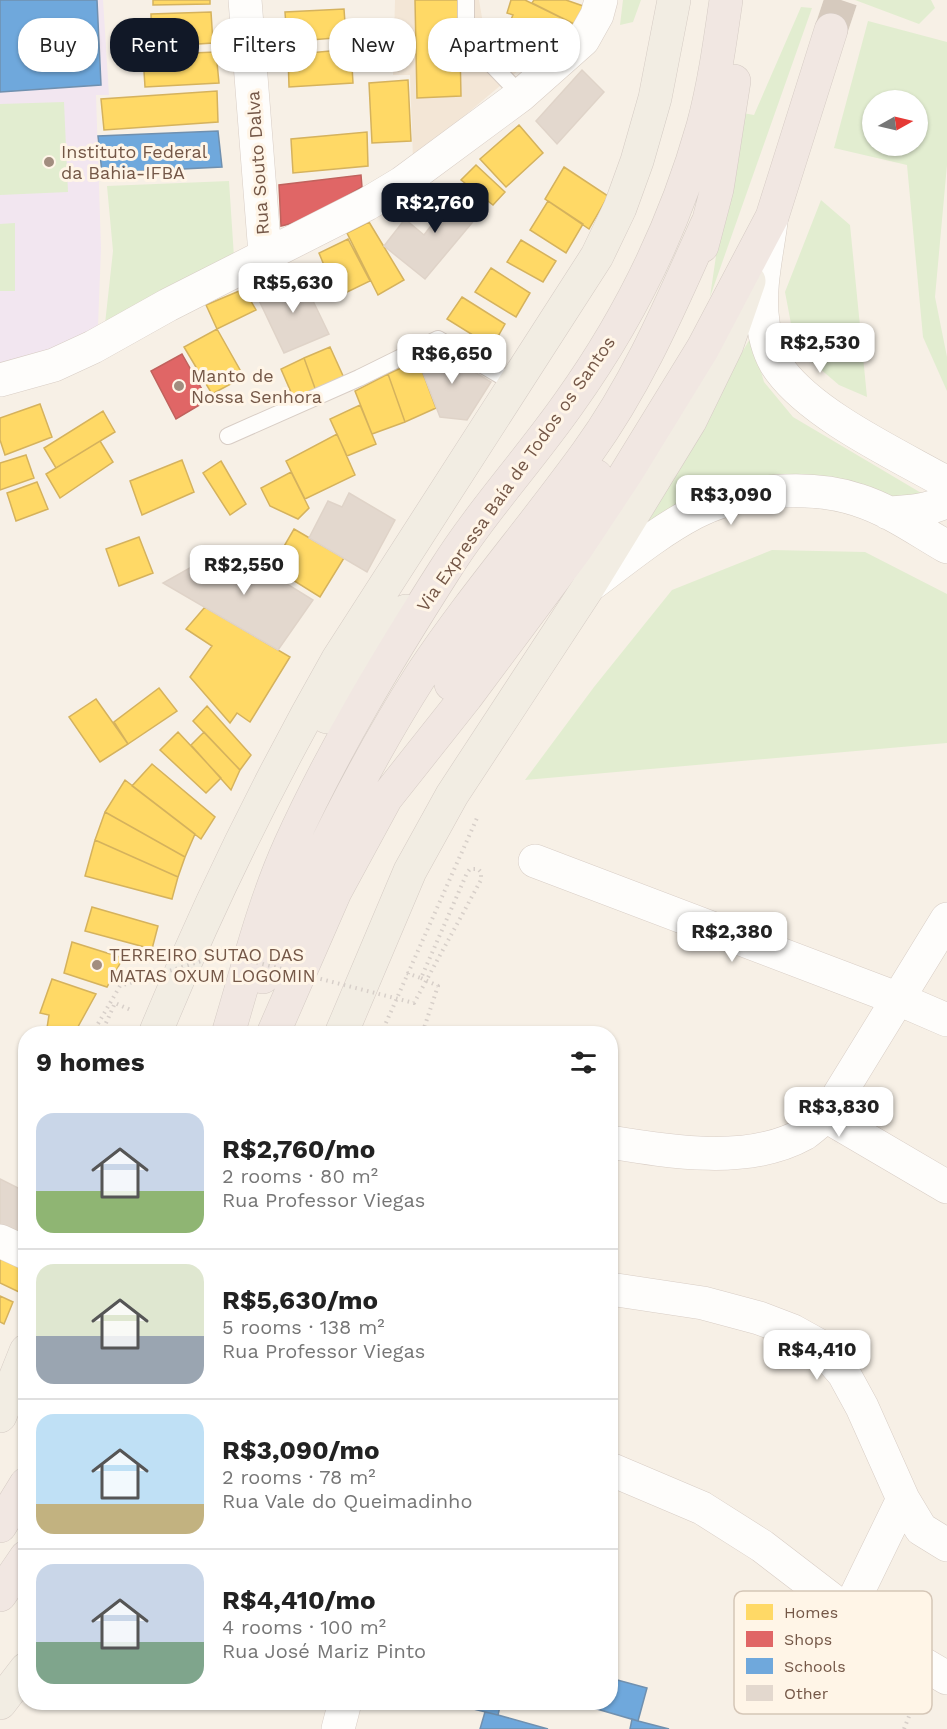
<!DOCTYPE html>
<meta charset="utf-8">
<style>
:root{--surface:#fff;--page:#f2f2f2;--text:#222;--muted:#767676;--line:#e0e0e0;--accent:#111827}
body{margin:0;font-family:"Work Sans",sans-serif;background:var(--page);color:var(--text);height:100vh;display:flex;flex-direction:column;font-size:22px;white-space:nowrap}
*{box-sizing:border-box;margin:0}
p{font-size:20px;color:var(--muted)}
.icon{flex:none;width:33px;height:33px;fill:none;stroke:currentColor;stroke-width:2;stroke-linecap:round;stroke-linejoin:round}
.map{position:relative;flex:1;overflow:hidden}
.drawer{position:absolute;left:18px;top:1026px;width:600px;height:684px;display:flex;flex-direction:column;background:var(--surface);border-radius:24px;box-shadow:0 2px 4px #0004}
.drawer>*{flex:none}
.guide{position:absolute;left:18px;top:18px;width:600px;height:54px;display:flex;gap:12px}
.needle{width:39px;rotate:82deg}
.fabs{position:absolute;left:862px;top:90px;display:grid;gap:12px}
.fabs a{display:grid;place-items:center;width:66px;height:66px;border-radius:50%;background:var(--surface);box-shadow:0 2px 4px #0004;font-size:30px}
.price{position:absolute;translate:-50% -51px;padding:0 14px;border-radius:12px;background:#fff;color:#222;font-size:20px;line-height:39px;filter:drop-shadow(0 2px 3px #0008)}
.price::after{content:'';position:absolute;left:50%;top:36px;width:18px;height:14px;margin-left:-9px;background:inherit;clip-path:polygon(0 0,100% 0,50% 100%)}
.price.on{background:var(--accent);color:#fff}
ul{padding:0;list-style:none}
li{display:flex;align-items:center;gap:18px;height:150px;padding:0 18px}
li+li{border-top:2px solid var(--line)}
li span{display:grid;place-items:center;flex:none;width:168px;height:120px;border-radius:18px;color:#555}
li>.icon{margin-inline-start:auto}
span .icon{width:72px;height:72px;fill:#fffc;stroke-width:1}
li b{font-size:26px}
h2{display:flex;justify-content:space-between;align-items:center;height:72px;padding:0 18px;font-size:26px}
.tag{padding:0 21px;border-radius:24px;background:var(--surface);box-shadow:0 2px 4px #0004;font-size:21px;line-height:54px}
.tag.on{background:var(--accent);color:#fff}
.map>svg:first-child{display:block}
.residential{fill:#f3e6d6}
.education{fill:#f2e6f0}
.green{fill:#e2edd0;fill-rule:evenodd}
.homes{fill:#ffd966;stroke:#d5b25d;stroke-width:1.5}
.shops{fill:#e06666;stroke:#c0625d;stroke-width:1.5}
.schools{fill:#6fa8dc;stroke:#7090af;stroke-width:1.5}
.building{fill:#e3d8ce;stroke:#dfd3c8;stroke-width:1.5}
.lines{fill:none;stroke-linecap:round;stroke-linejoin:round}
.highway-tunnel{stroke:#d6cabe;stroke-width:33;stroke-dasharray:33 16;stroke-linecap:butt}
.lane-casing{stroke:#d8cdc5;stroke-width:18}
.street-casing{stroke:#d8cdc5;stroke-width:34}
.secondary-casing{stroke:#d6ccc3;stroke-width:34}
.primary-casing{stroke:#d5cbc4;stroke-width:34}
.highway-casing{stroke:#d5cbc4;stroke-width:34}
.path{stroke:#d7cfc9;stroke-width:4;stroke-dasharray:1.5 4.5;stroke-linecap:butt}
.lane{stroke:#fefdfb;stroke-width:16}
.street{stroke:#fefdfb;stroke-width:33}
.secondary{stroke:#fefdfb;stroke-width:33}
.primary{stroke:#f2ede3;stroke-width:33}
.highway{stroke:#f1e7e2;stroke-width:33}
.path-bridge{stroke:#d7cfc9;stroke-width:4;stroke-dasharray:1.5 4.5;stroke-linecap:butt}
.poi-dot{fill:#a28d7f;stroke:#fff5e7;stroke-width:2}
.labels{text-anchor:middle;stroke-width:6;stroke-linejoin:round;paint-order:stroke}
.poi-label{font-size:18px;fill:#745747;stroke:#fff5e7;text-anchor:start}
.street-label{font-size:18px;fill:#745747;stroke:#fff5e7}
.key{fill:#fff5e7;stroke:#d5c6b7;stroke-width:1.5}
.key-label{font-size:16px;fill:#745747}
</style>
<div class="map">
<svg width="947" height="1729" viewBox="0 0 947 1729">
<rect width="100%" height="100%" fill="#f7f0e6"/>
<path class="residential" d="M395,0H479L486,41L519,70L413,159L410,75H393Z"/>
<path class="education" d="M0,0H103L109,95H96L101,248L98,326L56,354L0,370Z"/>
<path class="green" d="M623,0H641L633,22L620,25Z
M855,0H931L935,8L919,24Z
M801,7L812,8L710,297L737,112L754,115Z
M868,21L947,42V165L935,297L947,357V391L923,337L907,165L834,148ZM873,100H918V146H873Z
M64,102L68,192L0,195V104Z
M229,181L234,257L105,324L113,251L107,186Z
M821,200L850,225L867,397L839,385L812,362L792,329L785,292Z
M15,223V291H0V224Z
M751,337L764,382L793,417L928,497L902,501L800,477L638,530Z
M772,550L865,552L947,594V743L525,780L594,687L672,590Z"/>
<path class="homes" d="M153,0H210V4L153,5Z
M415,0H459L461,96L417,98Z
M511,0H525L574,24L549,46L508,26L513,15L507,13Z
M534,0H566L586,7L574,24L532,3Z
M344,9L346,37L287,42L285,12Z
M211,12L213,43L152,47L151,14Z
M351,49L353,83L289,87L288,55Z
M216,52L219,83L145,87L143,55Z
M408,80L411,141L372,143L369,83Z
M217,91L218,122L104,130L101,99Z
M519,125L543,153L506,187L480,159Z
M367,132L368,166L293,173L291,139Z
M476,165L505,192L493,205L461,180Z
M564,167L608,196L589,229L545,199Z
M548,201L583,224L566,253L530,230Z
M369,222L404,280L378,295L347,233Z
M348,239L370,281L337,297L319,253Z
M521,240L556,261L543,282L507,262Z
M491,268L530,293L516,317L475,292Z
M244,289L256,310L217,329L206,305Z
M462,297L505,324L492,347L447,319Z
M217,329L244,377L212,394L184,347Z
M330,347L344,378L316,391L304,358Z
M304,358L316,391L294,399L281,369Z
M418,360L436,408L405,422L388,374Z
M388,374L405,422L372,434L355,391Z
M40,404L52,437L5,455L0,440V418Z
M360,405L376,444L347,456L330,419Z
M103,411L115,432L56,468L44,448Z
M337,434L355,475L305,499L286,461Z
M100,441L113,462L60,498L46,474Z
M26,455L34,478L0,490V463Z
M182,460L194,492L142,515L130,481Z
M221,461L246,504L230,515L203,473Z
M291,472L309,508L298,519L270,506L261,488Z
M37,482L48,509L16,521L7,493Z
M294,529L344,558L320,597L272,567Z
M139,537L153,573L119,586L106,549Z
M205,607L290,657L250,722L237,713L230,723L190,677L212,646L186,629Z
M159,688L177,711L128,744L114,722Z
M96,699L128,744L100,762L69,717Z
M207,706L251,755L240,770L193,721Z
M178,732L221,778L206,793L160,750Z
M204,732L240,770L231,790L191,745Z
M152,764L215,817L201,839L132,786Z
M125,780L195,834L185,857L105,812Z
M105,812L185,857L178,877L95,840Z
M95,840L178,877L172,899L85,876Z
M92,907L158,926L152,949L85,931Z
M72,942L123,958L107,987L64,973Z
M52,979L96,994L74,1034L47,1028L49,1015L40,1013Z
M26,1173V1192L19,1188Z
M0,1257L26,1268V1280L19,1292L0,1283Z
M0,1296L13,1302L4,1324L0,1322Z"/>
<path class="shops" d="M361,175L362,187L306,220L281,226L279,185Z
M182,354L208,400L176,419L151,371Z"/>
<path class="schools" d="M0,0H97L101,85L0,92Z
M218,131L222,167L102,173L98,136Z
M610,1678L647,1688L638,1721L573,1702H610Z
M458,1702H501L498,1715L457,1705Z
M485,1712L498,1715L548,1729H480Z
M632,1719L638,1721L669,1729H630Z"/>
<path class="building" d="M582,70L604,92L557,144L536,121Z
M461,186L486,206L425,279L384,246L405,219L424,235Z
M300,274L329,334L284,353L257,296Z
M435,348L491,382L467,420L440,417L418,360Z
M349,493L395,520L367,572L309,538L328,501L342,507Z
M227,547L313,600L278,650L163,583Z
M0,1179L26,1192V1245L0,1231Z"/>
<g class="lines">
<path class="highway-tunnel" d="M831,30L841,0"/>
<g class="lane-casing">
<path id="lane" d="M466,0V24L472,44L521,95
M228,436L359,378L438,339L515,384"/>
</g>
<g class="street-casing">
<path id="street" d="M245,0L265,254
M0,380L54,365L93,347L168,305L367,204L402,183L521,95L583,40L597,15L601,0
M535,861L896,998L947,1020
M826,1116L947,1187
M610,1142C670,1152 749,1165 804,1134C811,1129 819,1122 826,1116L947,919
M0,1241L26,1253
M610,1289L703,1303L759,1318L793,1331L820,1346L844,1374L862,1407L903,1499L921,1529L947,1545
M610,1469L702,1508L762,1546L848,1612L913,1658L947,1678
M848,1612L903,1499
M338,1729L345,1702"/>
</g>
<g class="secondary-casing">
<path id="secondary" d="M771,222C767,254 758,289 763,322C765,338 770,357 780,370C814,416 896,454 947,483
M888,513C910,512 927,511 947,501
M589,586C623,561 656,533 694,513C738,489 811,484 858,500C890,510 919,531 947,547"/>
</g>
<g class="primary-casing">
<path id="primary" d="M327,717L393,625L406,611
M155,1034C208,904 269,780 338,659L597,256L620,208L637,161L655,98L674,0
M341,1034L410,871L452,795L589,586L690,421L727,345L749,281
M0,1416L26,1351
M0,1703L26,1669"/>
</g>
<g class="highway-casing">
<path id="highway" d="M702,246L717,189L734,81
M451,684L469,655L596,476
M263,977C312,873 359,772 421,675C472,598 533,528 587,453C639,381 671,304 707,224
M228,1034C247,971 263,905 290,845C333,750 388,659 444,571C481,512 529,460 569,403C629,319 675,225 703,126C714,85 720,42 726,0
M273,1034L335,892L386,798L466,697L576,549L625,475L703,348L772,217L831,30
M0,1526L26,1484
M0,1595L26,1557"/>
</g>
<path class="path" d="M407,973L421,978L467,873L470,869H478L481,872V880
M421,978L438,986L422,1034
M101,1034L115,1003L133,1011
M381,1034L477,818
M904,1729L917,1696"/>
<use href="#lane" class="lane"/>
<use href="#street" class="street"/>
<use href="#secondary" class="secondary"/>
<use href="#primary" class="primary"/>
<use href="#highway" class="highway"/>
<path class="path-bridge" d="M92,1034L120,986L224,954L414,1003L481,880"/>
</g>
<g class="poi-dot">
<circle cx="49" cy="162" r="6"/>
<circle cx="179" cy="386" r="6"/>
<circle cx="97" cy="965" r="6"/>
</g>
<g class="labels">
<g class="poi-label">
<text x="61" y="158">Instituto Federal<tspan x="61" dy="21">da Bahia-IFBA</tspan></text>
<text x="191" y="382">Manto de<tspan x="191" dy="21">Nossa Senhora</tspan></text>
<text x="109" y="961">TERREIRO SUTAO DAS<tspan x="109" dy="21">MATAS OXUM LOGOMIN</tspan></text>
</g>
<g class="street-label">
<text transform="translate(258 163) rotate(-94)" y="6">Rua Souto Dalva</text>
<text transform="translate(516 474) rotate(-55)" y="6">Via Expressa Baía de Todos os Santos</text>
</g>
</g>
<rect x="734" y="1591" width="198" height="123" rx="9" class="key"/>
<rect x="746" y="1604" width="27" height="16" fill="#ffd966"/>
<rect x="746" y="1631" width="27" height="16" fill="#e06666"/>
<rect x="746" y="1658" width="27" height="16" fill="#6fa8dc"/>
<rect x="746" y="1685" width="27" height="16" fill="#e3d8ce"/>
<g class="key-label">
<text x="784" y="1618">Homes</text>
<text x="784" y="1645">Shops</text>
<text x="784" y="1672">Schools</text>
<text x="784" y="1699">Other</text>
</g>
</svg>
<div class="fabs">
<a><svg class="needle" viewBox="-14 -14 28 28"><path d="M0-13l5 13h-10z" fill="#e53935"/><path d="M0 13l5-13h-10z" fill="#767676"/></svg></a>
</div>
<b class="price on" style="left:435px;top:234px">R$2,760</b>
<b class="price" style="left:293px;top:314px">R$5,630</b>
<b class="price" style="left:820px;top:374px">R$2,530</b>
<b class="price" style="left:452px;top:385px">R$6,650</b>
<b class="price" style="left:731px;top:526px">R$3,090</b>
<b class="price" style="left:244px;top:596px">R$2,550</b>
<b class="price" style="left:732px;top:963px">R$2,380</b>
<b class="price" style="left:839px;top:1138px">R$3,830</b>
<b class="price" style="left:817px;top:1381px">R$4,410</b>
<div class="guide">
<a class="tag">Buy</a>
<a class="tag on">Rent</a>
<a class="tag">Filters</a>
<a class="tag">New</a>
<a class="tag">Apartment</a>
</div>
<section class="drawer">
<h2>9 homes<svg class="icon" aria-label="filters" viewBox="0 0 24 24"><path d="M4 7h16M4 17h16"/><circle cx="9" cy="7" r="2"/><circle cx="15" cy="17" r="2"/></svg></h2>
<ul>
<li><span style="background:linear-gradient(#c9d6e8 65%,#8fb573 0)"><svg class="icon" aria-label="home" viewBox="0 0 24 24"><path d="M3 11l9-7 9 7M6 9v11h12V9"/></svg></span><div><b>R$2,760/mo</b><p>2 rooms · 80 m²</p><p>Rua Professor Viegas</p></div></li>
<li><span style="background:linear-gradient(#dfe7d0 60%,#9aa5b1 0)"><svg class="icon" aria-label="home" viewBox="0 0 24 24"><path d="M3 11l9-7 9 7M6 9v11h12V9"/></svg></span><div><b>R$5,630/mo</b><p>5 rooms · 138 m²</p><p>Rua Professor Viegas</p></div></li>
<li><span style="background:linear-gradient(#bfe0f5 75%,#c2b280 0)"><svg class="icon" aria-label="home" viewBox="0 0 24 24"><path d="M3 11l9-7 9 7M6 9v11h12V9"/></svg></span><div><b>R$3,090/mo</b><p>2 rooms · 78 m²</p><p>Rua Vale do Queimadinho</p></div></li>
<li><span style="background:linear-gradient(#c9d6e8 65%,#7fa58c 0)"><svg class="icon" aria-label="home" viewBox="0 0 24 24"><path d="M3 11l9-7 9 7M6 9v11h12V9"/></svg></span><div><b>R$4,410/mo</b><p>4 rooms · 100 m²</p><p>Rua José Mariz Pinto</p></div></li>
</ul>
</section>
</div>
